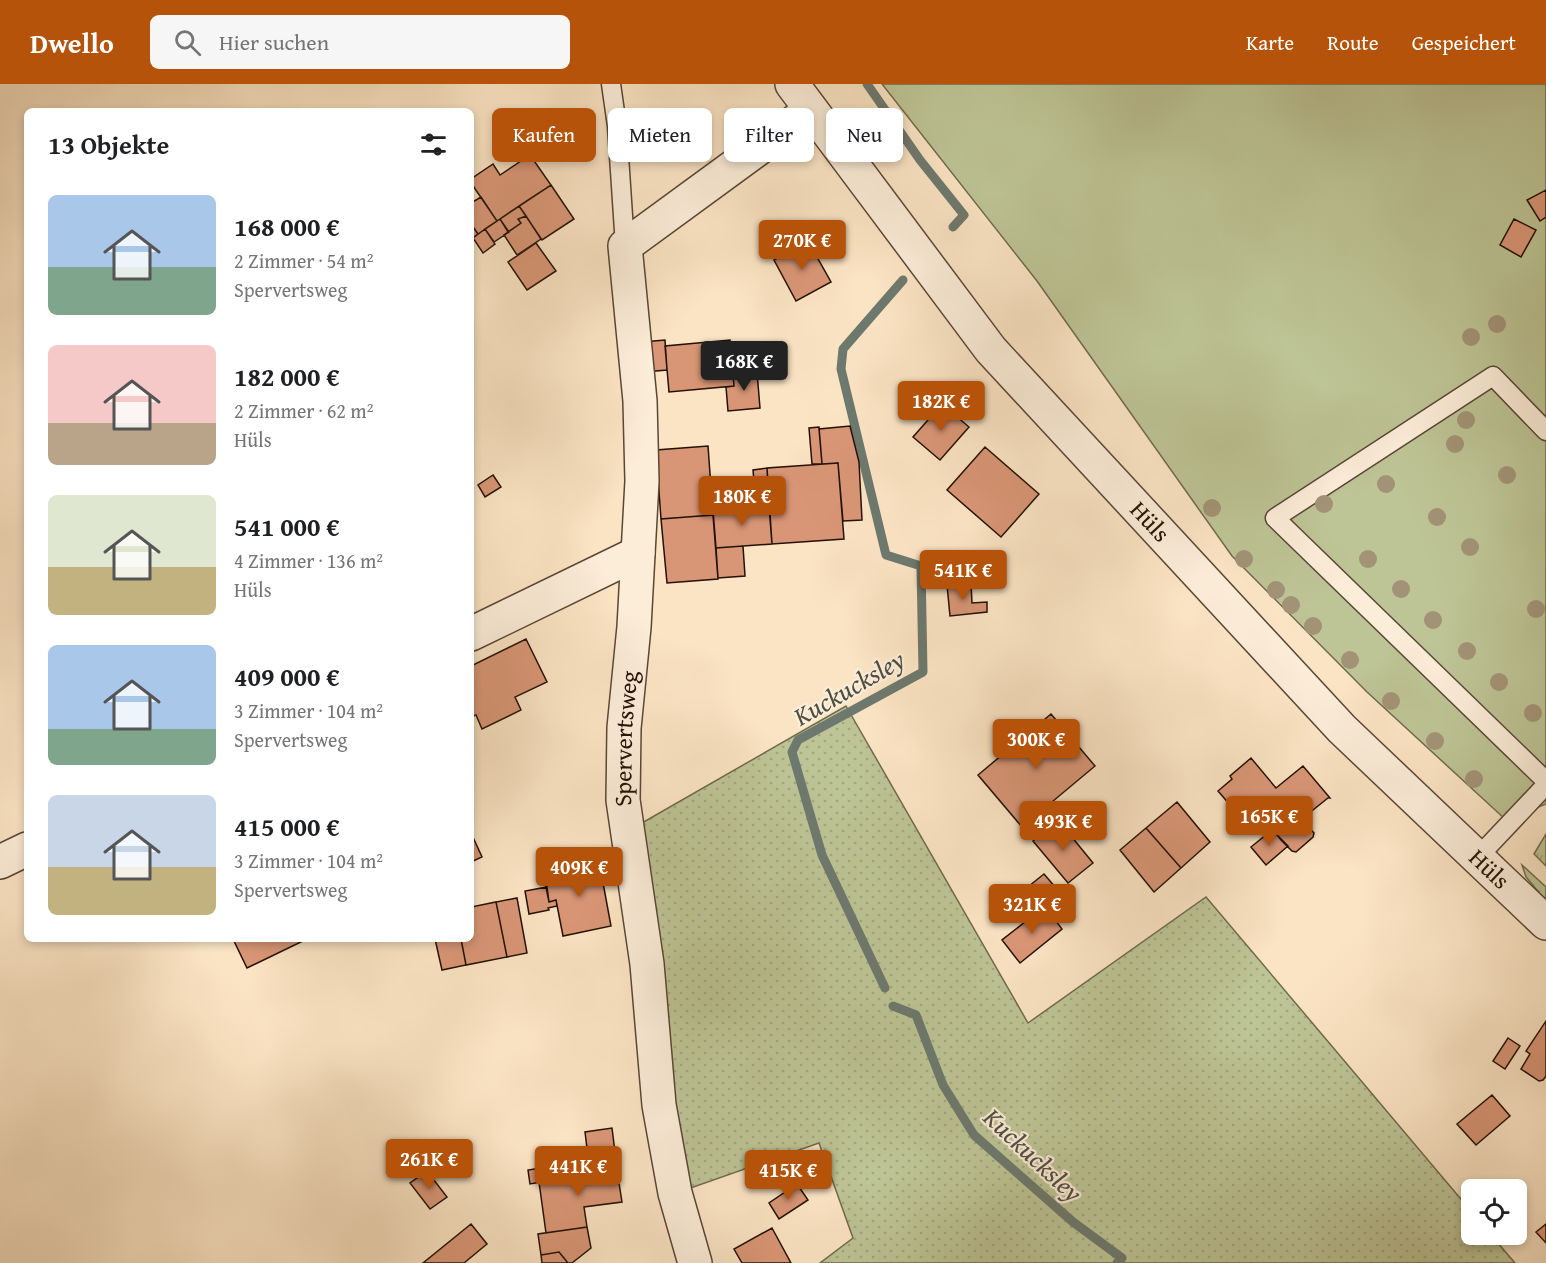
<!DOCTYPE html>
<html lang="de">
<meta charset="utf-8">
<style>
:root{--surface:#fff;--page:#f6f6f6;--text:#202124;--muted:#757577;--accent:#b45309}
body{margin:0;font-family:"Gentium Book Plus",serif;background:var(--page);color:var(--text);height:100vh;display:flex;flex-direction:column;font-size:22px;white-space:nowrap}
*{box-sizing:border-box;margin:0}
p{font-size:20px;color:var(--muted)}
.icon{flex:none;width:33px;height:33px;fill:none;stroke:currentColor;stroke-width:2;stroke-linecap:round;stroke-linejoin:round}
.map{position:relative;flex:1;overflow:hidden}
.side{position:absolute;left:24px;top:24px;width:450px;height:834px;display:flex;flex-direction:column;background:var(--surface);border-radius:9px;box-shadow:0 3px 9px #0003}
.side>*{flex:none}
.top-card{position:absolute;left:492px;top:24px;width:570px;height:54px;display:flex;gap:12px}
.controls{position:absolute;left:1461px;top:1095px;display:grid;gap:12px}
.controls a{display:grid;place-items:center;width:66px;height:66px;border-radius:9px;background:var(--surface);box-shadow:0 3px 9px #0003;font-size:30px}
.price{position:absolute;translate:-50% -51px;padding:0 14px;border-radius:6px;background:var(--accent);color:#fff;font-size:20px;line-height:39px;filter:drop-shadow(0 2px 3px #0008)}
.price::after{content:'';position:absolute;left:50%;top:36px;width:18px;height:14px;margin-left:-9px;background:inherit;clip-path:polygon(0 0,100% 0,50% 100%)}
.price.selected{background:#222;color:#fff}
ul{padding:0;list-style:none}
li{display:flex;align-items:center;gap:18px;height:150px;padding:0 24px}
li span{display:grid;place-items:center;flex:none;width:168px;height:120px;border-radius:9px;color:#555}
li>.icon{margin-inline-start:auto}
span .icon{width:72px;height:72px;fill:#fffc;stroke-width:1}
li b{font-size:26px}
h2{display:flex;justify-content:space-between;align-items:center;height:72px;padding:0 24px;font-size:26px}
.tag{padding:0 21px;border-radius:9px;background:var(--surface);box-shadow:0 3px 9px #0003;font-size:21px;line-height:54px}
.tag.selected{background:var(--accent);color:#fff}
header{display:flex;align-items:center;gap:36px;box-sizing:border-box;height:84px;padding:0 30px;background:var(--accent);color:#fff}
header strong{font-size:28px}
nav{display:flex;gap:33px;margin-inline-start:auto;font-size:21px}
.search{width:420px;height:54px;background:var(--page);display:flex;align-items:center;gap:15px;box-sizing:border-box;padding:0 21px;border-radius:9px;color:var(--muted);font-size:22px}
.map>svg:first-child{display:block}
.grass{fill:url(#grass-dots);stroke:#706a4d;stroke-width:1.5}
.park{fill:url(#park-tufts);stroke:#706a4d;stroke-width:1.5}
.garden{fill:#bdc495;stroke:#706a4d;stroke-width:1.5}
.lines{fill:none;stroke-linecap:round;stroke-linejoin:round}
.stream{stroke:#6d796e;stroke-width:9}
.building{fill:#d99676;stroke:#231105;stroke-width:1.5}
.service-casing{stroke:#594635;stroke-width:21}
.minor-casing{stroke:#594635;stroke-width:36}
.tertiary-casing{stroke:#594635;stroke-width:36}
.service{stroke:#fcedd9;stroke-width:18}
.minor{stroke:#fcedd9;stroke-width:33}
.tertiary{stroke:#fcedd9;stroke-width:33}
.tree{fill:#a29376}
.labels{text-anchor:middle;stroke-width:4.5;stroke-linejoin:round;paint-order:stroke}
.street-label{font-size:24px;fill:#231105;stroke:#fcedd9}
.water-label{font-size:26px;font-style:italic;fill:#4e4e42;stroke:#fcedd9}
</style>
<header>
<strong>Dwello</strong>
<div class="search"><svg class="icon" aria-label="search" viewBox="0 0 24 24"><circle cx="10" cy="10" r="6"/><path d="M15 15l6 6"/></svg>Hier suchen</div>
<nav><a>Karte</a><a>Route</a><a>Gespeichert</a></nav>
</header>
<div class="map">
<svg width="1546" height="1179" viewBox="0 0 1546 1179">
<defs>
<pattern id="grass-dots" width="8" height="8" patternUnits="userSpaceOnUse" patternTransform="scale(1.5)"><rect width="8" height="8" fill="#bdc495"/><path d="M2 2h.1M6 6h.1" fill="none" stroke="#a2a77f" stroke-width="1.8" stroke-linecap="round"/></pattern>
<pattern id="park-tufts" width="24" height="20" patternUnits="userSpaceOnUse" patternTransform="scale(1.5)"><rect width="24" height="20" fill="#bdc495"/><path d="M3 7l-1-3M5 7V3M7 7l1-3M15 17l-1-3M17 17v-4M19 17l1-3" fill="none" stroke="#a2a77f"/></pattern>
</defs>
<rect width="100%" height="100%" fill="#fbe4c4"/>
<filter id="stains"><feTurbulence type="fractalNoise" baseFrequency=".00333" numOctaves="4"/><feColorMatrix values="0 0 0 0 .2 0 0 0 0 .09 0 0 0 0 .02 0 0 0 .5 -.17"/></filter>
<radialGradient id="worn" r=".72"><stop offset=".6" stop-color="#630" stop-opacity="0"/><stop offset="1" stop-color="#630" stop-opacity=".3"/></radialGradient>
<path class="grass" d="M846,622L1028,939L1206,813L1471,1127L1472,1150L1491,1151L1515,1179H820L853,1154L819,1059L682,1107L628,747Z
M1522,781L1546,803V817L1526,793Z"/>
<path class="park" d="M1546,750V782L1534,770Z"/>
<path class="garden" d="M882,0H1546V720L1506,736L1367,608L1232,472L1037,197Z"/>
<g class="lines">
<path class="stream" d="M867,0L920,76L964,131L953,143
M885,904L822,771L792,668L798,656L923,588L921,482L886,471L841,285L843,265L903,196
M893,922L916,931L943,1001L974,1051L1073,1138L1122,1174L1117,1179"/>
</g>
<path class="building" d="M530,71L551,101L497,137L471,99V95L493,80L500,91Z
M551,101L574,135L542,156L519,122Z
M1546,106V133L1540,137L1527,116Z
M481,113L497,137L478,150L471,140V119Z
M519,122L526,132L518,135L521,139L508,148L500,135Z
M526,132L541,155L517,171L504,151L521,139L518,135Z
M500,135L509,148L494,158L485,145Z
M1514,135L1536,146L1521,173L1500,161Z
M471,140L478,150L471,155Z
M485,145L495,160L483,169L473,154Z
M808,157L831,198L796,217L774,176Z
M536,159L556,187L527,206L508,178Z
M665,256L667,286L644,288L642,258Z
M730,256L734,302L669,308L665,262Z
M757,288L760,324L728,327L726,303L734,302L733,290Z
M942,320L969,343L940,376L913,353Z
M850,342L859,378L862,436L843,437L838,379L822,380L819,345Z
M819,343L822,380H812L809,344Z
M708,362L713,431L661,435L656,366Z
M985,363L1039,410L1001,453L947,406Z
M838,379L844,455L772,460L767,384Z
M767,384L769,422L756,423L753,386Z
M493,391L501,403L485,413L478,401Z
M769,422L772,460L716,464L713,426Z
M713,431L718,495L667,499L661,435Z
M743,462L745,492L718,494L716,464Z
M971,500L972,519L987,518V528L950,532L947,501Z
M526,555L547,598L515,613L521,626L482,645L476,631L471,633V582Z
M1051,630L1095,682L1022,743L978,691Z
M1251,674L1276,704L1303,682L1330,714H1328L1303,734V737L1314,749L1313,753L1296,768L1292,767L1281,756L1251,717L1237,729L1218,707L1232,695L1230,692Z
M1177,718L1210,758L1181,784L1146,744Z
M1058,736L1093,779L1068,799L1033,757Z
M1146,744L1181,784L1154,808L1120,766Z
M1272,746L1288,762L1266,781L1251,763Z
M471,749L482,773L471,778Z
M599,777L611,842L563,852L556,816L549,818L543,788Z
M1044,790L1061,810L1045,822L1029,802Z
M547,803L549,818L556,816L557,822L548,824L549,826L529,830L525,807Z
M517,814L527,869L507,873L496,818Z
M496,818L507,873L466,881L461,855H471V823Z
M1045,822L1062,845L1020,879L1002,856Z
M233,855H307L247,884Z
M435,855H461L466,881L442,886Z
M1546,937V992L1543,996L1539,997L1521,985L1530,970L1526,967Z
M1508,954L1520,962L1505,985L1493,977Z
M1492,1011L1510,1032L1476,1061L1457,1040Z
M612,1044L615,1068L588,1072L585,1048Z
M616,1080L622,1118L584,1123L587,1143L546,1149L539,1098L585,1092L584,1085Z
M552,1082L554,1096L530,1100L528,1086Z
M427,1087L447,1113L430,1125L410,1099Z
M797,1100L808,1116L779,1135L769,1119Z
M471,1140L487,1160L464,1179H423Z
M1546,1140V1159L1536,1148Z
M587,1143L591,1164L572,1179H568L559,1168L541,1171L538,1150Z
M772,1144L791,1179H742L734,1165Z
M559,1168L568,1179H542L541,1171Z"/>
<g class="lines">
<g class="service-casing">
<path id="service" d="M611,0L617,42L625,162
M1546,347L1493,292L1275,434L1546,697
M1477,774L1546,701"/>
</g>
<g class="minor-casing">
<g id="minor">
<path d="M471,550L638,469"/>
<path d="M0,778L27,765"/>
<path id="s1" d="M695,1179L675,1109L659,1021L647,880L623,716L624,644L634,543L642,397L640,317L625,162L811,26"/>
</g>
</g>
<g class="tertiary-casing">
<g id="tertiary">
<path id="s2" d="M792,0L991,266L1342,645L1546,839"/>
</g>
</g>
<use href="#service" class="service"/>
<use href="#minor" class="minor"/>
<use href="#tertiary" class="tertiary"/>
</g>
<g class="tree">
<circle cx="1497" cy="240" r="9"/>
<circle cx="1471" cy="253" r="9"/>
<circle cx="1466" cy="336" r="9"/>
<circle cx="1455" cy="360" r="9"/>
<circle cx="1507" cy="391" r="9"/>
<circle cx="1386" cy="400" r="9"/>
<circle cx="1324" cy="420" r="9"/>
<circle cx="1212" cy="424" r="9"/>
<circle cx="1437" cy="433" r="9"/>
<circle cx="1470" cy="463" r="9"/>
<circle cx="1244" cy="475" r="9"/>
<circle cx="1368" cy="475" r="9"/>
<circle cx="1401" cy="505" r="9"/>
<circle cx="1276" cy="506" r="9"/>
<circle cx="1291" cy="521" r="9"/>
<circle cx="1536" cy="525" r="9"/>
<circle cx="1433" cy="536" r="9"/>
<circle cx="1313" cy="542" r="9"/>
<circle cx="1467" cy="567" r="9"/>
<circle cx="1350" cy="576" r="9"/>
<circle cx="1499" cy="598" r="9"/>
<circle cx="1391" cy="617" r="9"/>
<circle cx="1533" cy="629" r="9"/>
<circle cx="1435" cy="657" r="9"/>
<circle cx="1474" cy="695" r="9"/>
</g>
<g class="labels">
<g class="street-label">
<text dy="8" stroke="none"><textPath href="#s2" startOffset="566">Hüls</textPath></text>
<text dy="8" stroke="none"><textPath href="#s1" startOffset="531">Spervertsweg</textPath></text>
<text dy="8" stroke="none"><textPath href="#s2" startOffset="1052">Hüls</textPath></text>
</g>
<g class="water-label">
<text transform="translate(849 604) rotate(-30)" y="9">Kuckucksley</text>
<text transform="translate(1033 1071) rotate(43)" y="9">Kuckucksley</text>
</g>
</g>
<rect width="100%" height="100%" filter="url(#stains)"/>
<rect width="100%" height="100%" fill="url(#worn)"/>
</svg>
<div class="controls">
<a><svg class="icon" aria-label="locate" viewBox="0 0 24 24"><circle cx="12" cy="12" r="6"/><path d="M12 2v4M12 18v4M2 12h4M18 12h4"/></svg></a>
</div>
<b class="price" style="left:802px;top:187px">270K €</b>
<b class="price selected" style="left:744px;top:308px">168K €</b>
<b class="price" style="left:941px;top:348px">182K €</b>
<b class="price" style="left:742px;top:443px">180K €</b>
<b class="price" style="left:963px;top:517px">541K €</b>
<b class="price" style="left:1036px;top:686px">300K €</b>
<b class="price" style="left:1269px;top:763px">165K €</b>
<b class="price" style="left:1063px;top:768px">493K €</b>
<b class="price" style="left:579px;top:814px">409K €</b>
<b class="price" style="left:1032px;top:851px">321K €</b>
<b class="price" style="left:429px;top:1106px">261K €</b>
<b class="price" style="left:578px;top:1113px">441K €</b>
<b class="price" style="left:788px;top:1117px">415K €</b>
<div class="top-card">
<a class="tag selected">Kaufen</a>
<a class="tag">Mieten</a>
<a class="tag">Filter</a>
<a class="tag">Neu</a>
</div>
<section class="side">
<h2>13 Objekte<svg class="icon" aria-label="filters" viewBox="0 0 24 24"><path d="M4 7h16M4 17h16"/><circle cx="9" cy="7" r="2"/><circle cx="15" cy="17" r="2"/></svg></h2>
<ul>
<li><span style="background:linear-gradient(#a9c7e8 60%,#7fa58c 0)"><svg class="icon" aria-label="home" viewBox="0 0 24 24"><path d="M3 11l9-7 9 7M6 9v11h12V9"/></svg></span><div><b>168 000 €</b><p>2 Zimmer · 54 m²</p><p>Spervertsweg</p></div></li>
<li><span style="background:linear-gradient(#f6c9c9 65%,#b9a48a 0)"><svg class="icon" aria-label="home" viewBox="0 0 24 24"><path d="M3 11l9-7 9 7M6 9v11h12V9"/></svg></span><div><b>182 000 €</b><p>2 Zimmer · 62 m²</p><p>Hüls</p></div></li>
<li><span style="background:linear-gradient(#dfe7d0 60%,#c2b280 0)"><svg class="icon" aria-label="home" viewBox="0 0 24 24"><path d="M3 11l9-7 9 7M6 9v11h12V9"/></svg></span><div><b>541 000 €</b><p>4 Zimmer · 136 m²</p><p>Hüls</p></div></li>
<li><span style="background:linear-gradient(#a9c7e8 70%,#7fa58c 0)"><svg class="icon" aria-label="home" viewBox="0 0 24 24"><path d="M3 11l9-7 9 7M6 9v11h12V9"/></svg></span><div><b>409 000 €</b><p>3 Zimmer · 104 m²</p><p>Spervertsweg</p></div></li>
<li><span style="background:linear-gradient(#c9d6e8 60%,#c2b280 0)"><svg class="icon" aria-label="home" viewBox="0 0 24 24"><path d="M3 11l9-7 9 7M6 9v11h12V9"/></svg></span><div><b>415 000 €</b><p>3 Zimmer · 104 m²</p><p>Spervertsweg</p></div></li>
</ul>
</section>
</div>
